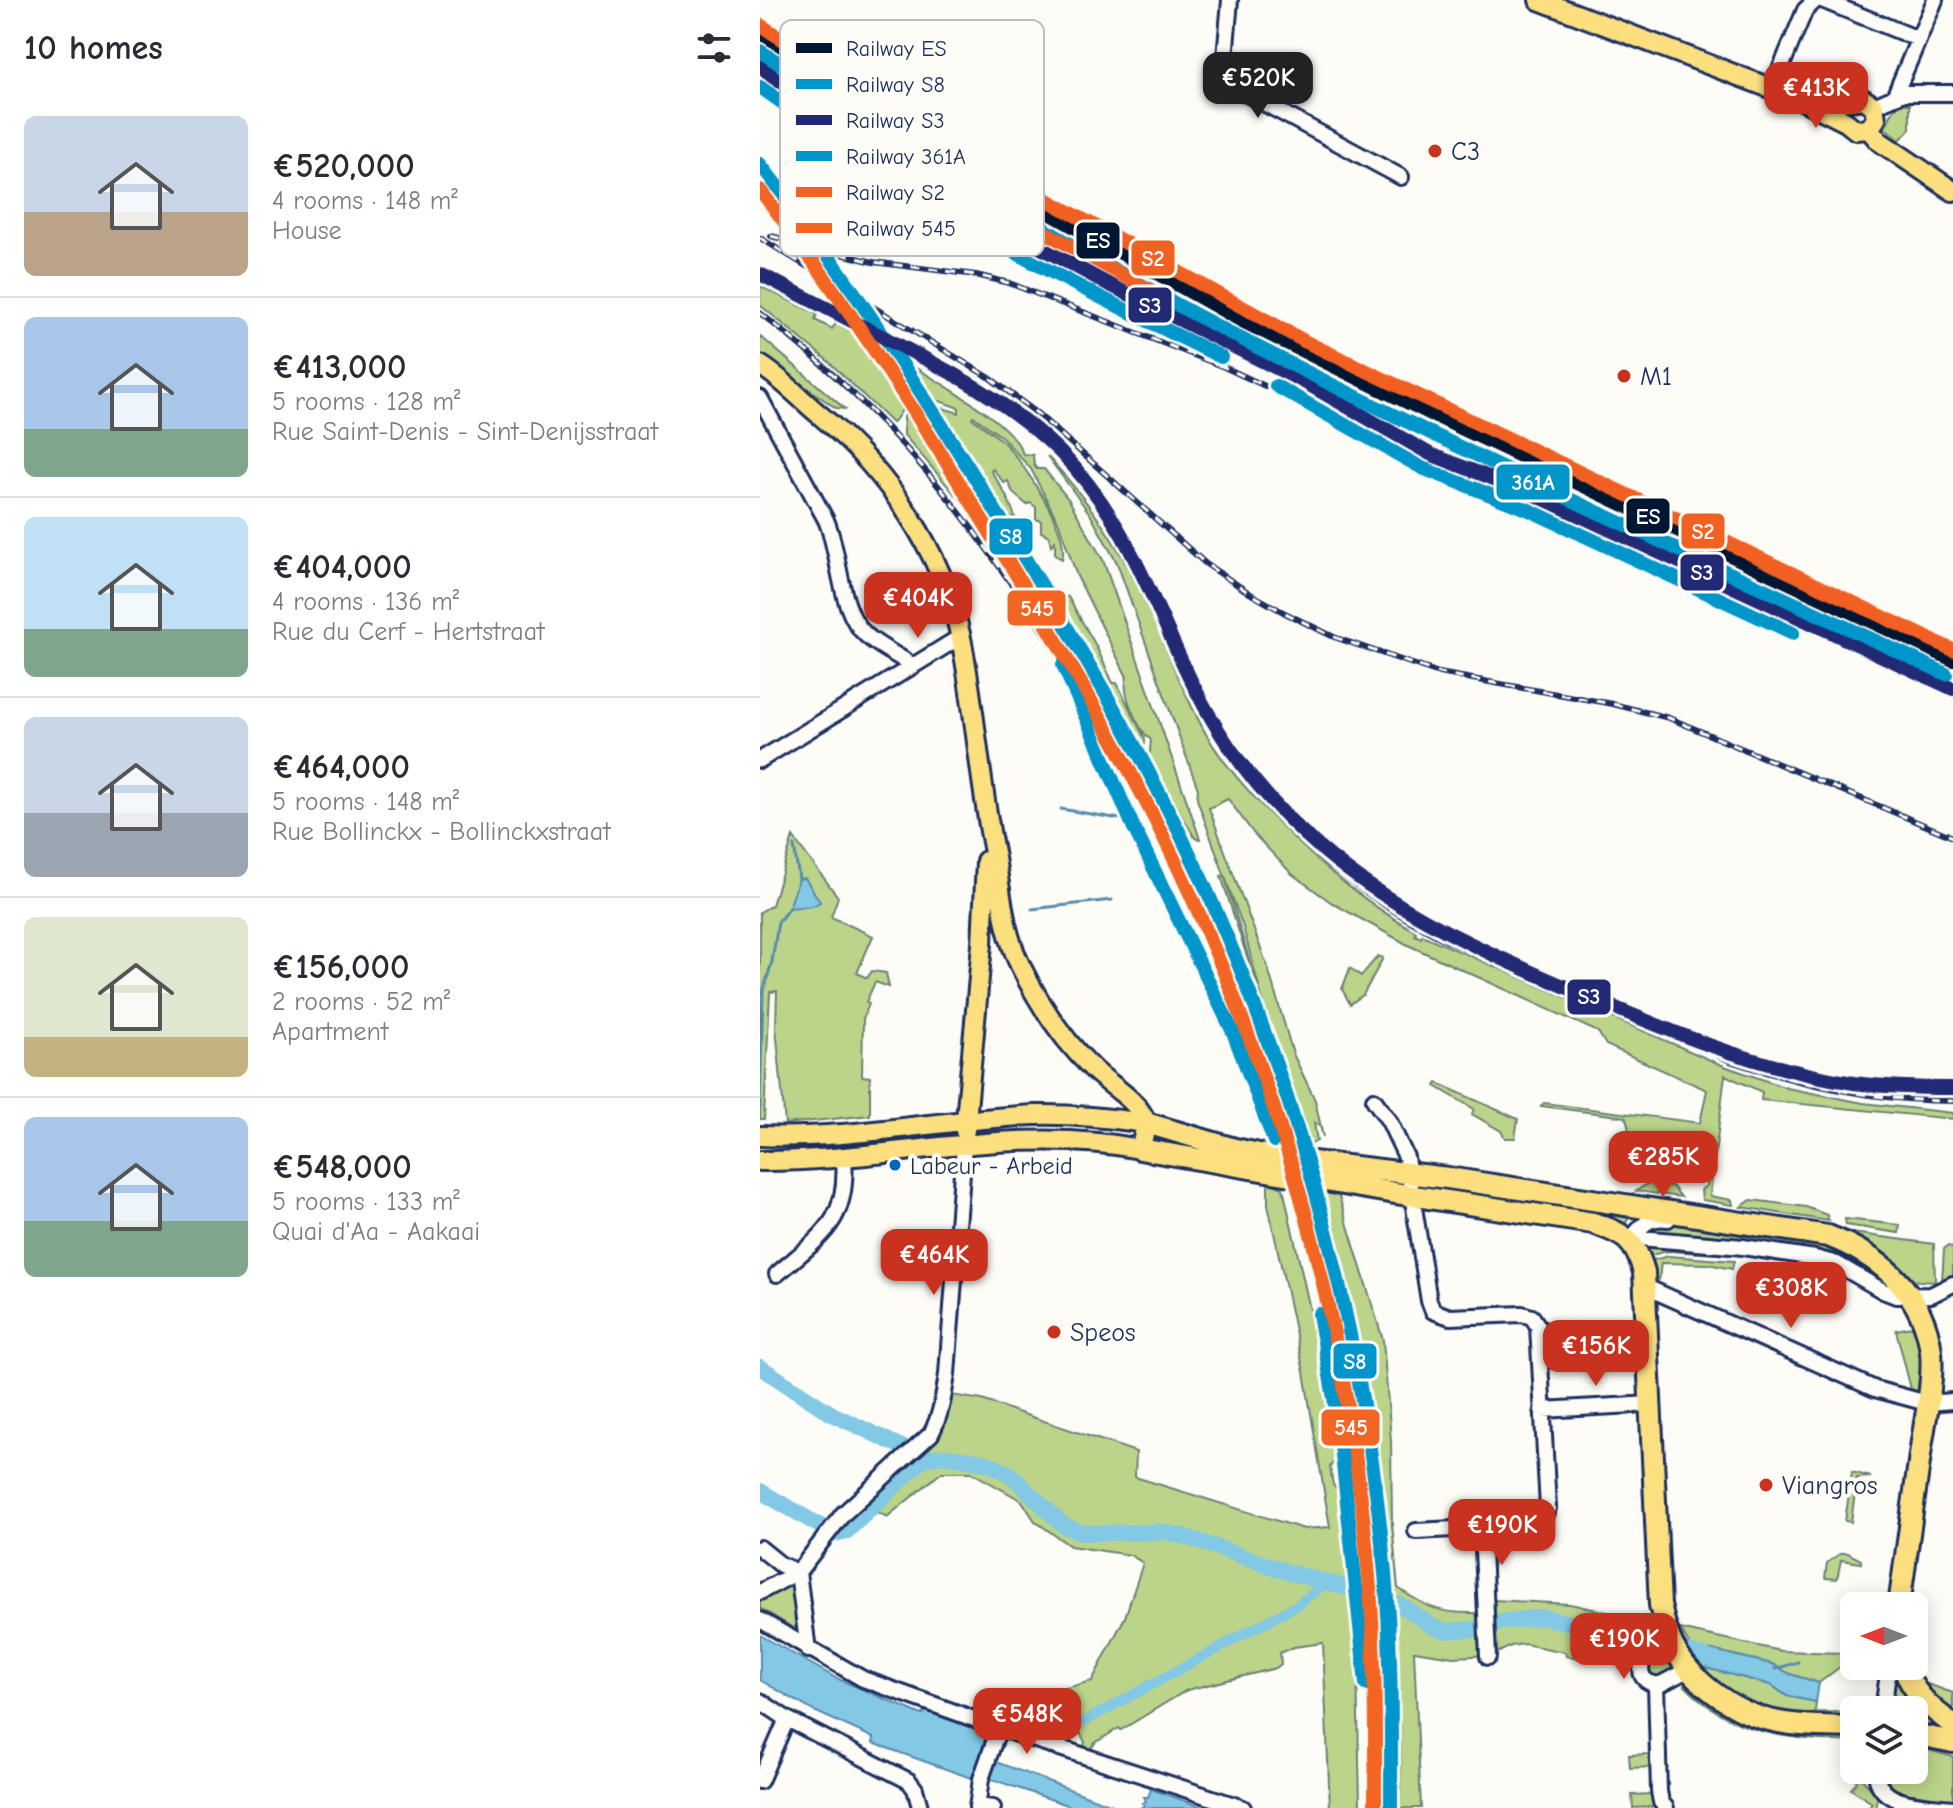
<!DOCTYPE html>
<meta charset="utf-8">
<style>
:root{--surface:#fff;--page:#f7f7f7;--text:#2b2b33;--muted:#7c7c81;--line:#e1e1e2;--accent:#c8321e}
body{margin:0;font-family:"Comic Neue",sans-serif;background:var(--page);color:var(--text);height:100vh;display:flex;flex-direction:column;font-size:30px;white-space:nowrap}
*{box-sizing:border-box;margin:0}
p{font-size:26px;color:var(--muted)}
.icon{flex:none;width:44px;height:44px;fill:none;stroke:currentColor;stroke-width:2;stroke-linecap:round;stroke-linejoin:round}
.map{position:relative;flex:1;overflow:hidden}
.panel{display:flex;flex-direction:column;background:var(--surface);width:760px}
.panel>*{flex:none}
.needle{width:52px;rotate:270deg}
.buttons{position:absolute;left:1080px;top:1592px;display:grid;gap:16px}
.buttons a{display:grid;place-items:center;width:88px;height:88px;border-radius:12px;background:var(--surface);box-shadow:0 4px 20px #0003;font-size:40px}
.price{position:absolute;translate:-50% -68px;padding:0 18px;border-radius:16px;background:var(--accent);color:#fff;font-size:26px;line-height:52px;filter:drop-shadow(0 2px 4px #0008)}
.price::after{content:'';position:absolute;left:50%;top:48px;width:24px;height:18px;margin-left:-12px;background:inherit;clip-path:polygon(0 0,100% 0,50% 100%)}
.price.active{background:#222;color:#fff}
ul{padding:0;list-style:none}
li{display:flex;align-items:center;gap:24px;height:200px;padding:0 24px}
li+li{border-top:2px solid var(--line)}
li span{display:grid;place-items:center;flex:none;width:224px;height:160px;border-radius:12px;color:#555}
li>.icon{margin-inline-start:auto}
span .icon{width:96px;height:96px;fill:#fffc;stroke-width:1}
li b{font-size:34px}
h2{display:flex;justify-content:space-between;align-items:center;height:96px;padding:0 24px;font-size:34px}
main{display:flex;flex:1;min-height:0}
.map>svg:first-child{display:block}
.green{fill:#bbd48a;stroke:#6b8274;stroke-width:2}
.water{fill:#83c8e4;stroke:#598bae;stroke-width:2}
.lines{fill:none;stroke-linecap:round;stroke-linejoin:round}
.stream{stroke:#598bae;stroke-width:3}
.canal{stroke:#83c8e4;stroke-width:10}
.river{stroke:#83c8e4;stroke-width:16}
.minor-casing{stroke:#1b2f5e;stroke-width:20}
.major-casing{stroke:#1b2f5e;stroke-width:24}
.highway-casing{stroke:#1b2f5e;stroke-width:26}
.minor{stroke:#fdfcf7;stroke-width:14}
.major{stroke:#fce080;stroke-width:18}
.highway{stroke:#fce080;stroke-width:20}
.rail-casing{stroke:#1b2f5e;stroke-width:6}
.rail{stroke:#fdfcf7;stroke-width:3;stroke-dasharray:9;stroke-linecap:butt}
.rail-1-casing{stroke:#fdfcf7;stroke-width:20}
.rail-2-casing{stroke:#fdfcf7;stroke-width:20}
.rail-3-casing{stroke:#fdfcf7;stroke-width:20}
.rail-4-casing{stroke:#fdfcf7;stroke-width:20}
.rail-5-casing{stroke:#fdfcf7;stroke-width:20}
.rail-6-casing{stroke:#fdfcf7;stroke-width:20}
.rail-1{stroke:#011633;stroke-width:14}
.rail-2{stroke:#0096cb;stroke-width:14}
.rail-3{stroke:#222975;stroke-width:14}
.rail-4{stroke:#0096ca;stroke-width:14}
.rail-5{stroke:#f16122;stroke-width:14}
.rail-6{stroke:#f26522;stroke-width:14}
.poi-dot{fill:#c8321e;stroke:#fdfcf7;stroke-width:3}
.bus-dot{fill:#0065bd;stroke:#fdfcf7;stroke-width:3}
.labels{text-anchor:middle;stroke-width:8;stroke-linejoin:round;paint-order:stroke}
.bus-label{font-size:24px;fill:#1b2f5e;stroke:#fdfcf7;text-anchor:start}
.poi-label{font-size:26px;fill:#1b2f5e;stroke:#fdfcf7;text-anchor:start}
.key{fill:#fdfcf7;stroke:#b9bec9;stroke-width:2}
.key-label{font-size:22px;fill:#1b2f5e}
.line-badge{stroke:#fdfcf7;stroke-width:3}
.badge-label{font-size:22px;text-anchor:middle;font-weight:bold;fill:#fff}
</style>
<main>
<section class="panel">
<h2>10 homes<svg class="icon" aria-label="filters" viewBox="0 0 24 24"><path d="M4 7h16M4 17h16"/><circle cx="9" cy="7" r="2"/><circle cx="15" cy="17" r="2"/></svg></h2>
<ul>
<li><span style="background:linear-gradient(#c9d6e8 60%,#b9a48a 0)"><svg class="icon" aria-label="home" viewBox="0 0 24 24"><path d="M3 11l9-7 9 7M6 9v11h12V9"/></svg></span><div><b>€520,000</b><p>4 rooms · 148 m²</p><p>House</p></div></li>
<li><span style="background:linear-gradient(#a9c7e8 70%,#7fa58c 0)"><svg class="icon" aria-label="home" viewBox="0 0 24 24"><path d="M3 11l9-7 9 7M6 9v11h12V9"/></svg></span><div><b>€413,000</b><p>5 rooms · 128 m²</p><p>Rue Saint-Denis - Sint-Denijsstraat</p></div></li>
<li><span style="background:linear-gradient(#bfe0f5 70%,#7fa58c 0)"><svg class="icon" aria-label="home" viewBox="0 0 24 24"><path d="M3 11l9-7 9 7M6 9v11h12V9"/></svg></span><div><b>€404,000</b><p>4 rooms · 136 m²</p><p>Rue du Cerf - Hertstraat</p></div></li>
<li><span style="background:linear-gradient(#c9d6e8 60%,#9aa5b1 0)"><svg class="icon" aria-label="home" viewBox="0 0 24 24"><path d="M3 11l9-7 9 7M6 9v11h12V9"/></svg></span><div><b>€464,000</b><p>5 rooms · 148 m²</p><p>Rue Bollinckx - Bollinckxstraat</p></div></li>
<li><span style="background:linear-gradient(#dfe7d0 75%,#c2b280 0)"><svg class="icon" aria-label="home" viewBox="0 0 24 24"><path d="M3 11l9-7 9 7M6 9v11h12V9"/></svg></span><div><b>€156,000</b><p>2 rooms · 52 m²</p><p>Apartment</p></div></li>
<li><span style="background:linear-gradient(#a9c7e8 65%,#7fa58c 0)"><svg class="icon" aria-label="home" viewBox="0 0 24 24"><path d="M3 11l9-7 9 7M6 9v11h12V9"/></svg></span><div><b>€548,000</b><p>5 rooms · 133 m²</p><p>Quai d'Aa - Aakaai</p></div></li>
</ul>
</section>
<div class="map">
<svg width="1193" height="1808" viewBox="0 0 1193 1808">
<rect width="100%" height="100%" fill="#fdfcf7"/>
<filter id="ink" filterUnits="userSpaceOnUse"><feTurbulence type="fractalNoise" baseFrequency=".0125" numOctaves="2"/><feDisplacementMap in="SourceGraphic" scale="16" xChannelSelector="R" yChannelSelector="G"/><feConvolveMatrix kernelMatrix="1 2 1 2 8 2 1 2 1" color-interpolation-filters="sRGB"/></filter>
<g filter="url(#ink)">
<path class="green" d="M1140,104H1150V129L1140,140L1125,128L1133,111Z
M0,286L57,314L55,320L72,329L76,323L113,343L122,351L151,396L134,422L132,423L68,361L0,305Z
M0,336L7,342L85,409L76,408L0,355Z
M148,363C178,382 254,423 263,454L273,455L274,465L277,469H284L309,500L343,560L440,839L435,838L389,761L391,740C377,729 361,691 367,677L317,576L299,524L271,469L242,437L213,416L212,418C222,426 234,433 243,442C262,460 311,533 302,559L295,555V541L291,546L289,536L281,532V521L276,519V507L270,503L267,505L253,493L248,481L244,483L233,469L231,471C243,489 255,508 257,529L254,519L247,515L224,476L220,475L176,406L199,413V408L171,398Z
M154,401L192,460L188,463L193,472L199,471L205,487L263,586L211,513L144,435V417Z
M287,456C316,487 342,521 363,558C395,614 414,677 446,734C460,758 479,781 498,801C546,853 595,897 656,932L655,935L661,938L662,935L964,1066L1027,1088L1103,1103L1193,1113V1119L1001,1100L1002,1092L965,1075L950,1196L972,1200L973,1205L942,1200L941,1190L947,1185L949,1174L941,1177L942,1155L931,1141L870,1135L866,1117L781,1106L784,1103L940,1123L947,1090L846,1045L838,1032L648,945L572,903L532,874L494,834L468,799L449,808L508,968L533,1054L555,1100L563,1137L560,1126L554,1122L557,1141L549,1144L545,1125L504,1005L483,927L437,799L438,789L357,563L330,514Z
M275,558L299,599L303,596L308,597L336,646L353,683H357L385,739V747L326,646L323,637L310,626L272,561Z
M277,586C366,735 445,883 505,1045L459,935L413,845L340,715V708L295,632L275,590Z
M33,837L78,897L71,917L113,936L97,973L107,978L112,971L126,973L129,987L115,982L106,1002L109,1004L103,1019L102,1076L110,1077V1115L25,1124L16,1027L17,991L10,992L4,1119H0V912L12,905Z
M464,875L511,1032L461,876Z
M618,956L623,958L603,995L590,1004L582,989L590,968L601,976Z
M677,1083L758,1119L755,1138H745L741,1131L712,1114L714,1109L675,1086Z
M508,1182L523,1188L553,1323L575,1460L570,1467L573,1485L579,1491L583,1536L588,1552L597,1669L600,1804L604,1808H570L563,1643L534,1647L520,1653L521,1664L516,1668L427,1690L361,1730L359,1728L335,1743L329,1752L323,1749L325,1742L305,1705L284,1720L280,1718L291,1692L332,1681L365,1617L383,1563L370,1555L310,1546L275,1521L262,1501L211,1472H182L127,1517L103,1504L132,1476L170,1445L178,1434L192,1395L222,1400L376,1452L375,1477L544,1529L570,1527L544,1372L508,1205Z
M665,1183L811,1205V1210L667,1192Z
M889,1183L912,1186L921,1197L876,1191Z
M563,1190L578,1193L623,1340L631,1440L632,1523L638,1588C667,1608 681,1614 716,1613L718,1623L735,1618L734,1600L810,1604L883,1620V1626L892,1633L875,1658L857,1662L806,1656L805,1652L764,1644L751,1646L733,1655L693,1657L654,1651L661,1808H640C644,1600 621,1391 563,1190Z
M991,1200L1046,1207L1067,1215L1069,1221L981,1207Z
M819,1207L875,1211L861,1228L819,1213Z
M1085,1219L1140,1225L1139,1233L1086,1225Z
M902,1221L1073,1242L1130,1280L1129,1287L1082,1261L884,1232Z
M1092,1233L1174,1244L1175,1282L1148,1280L1091,1235Z
M883,1243L971,1250V1255L908,1251L887,1256Z
M1187,1246L1193,1247V1276L1182,1282L1184,1249Z
M909,1256L974,1261L972,1269L948,1264L901,1263L899,1280L896,1279L893,1260Z
M1156,1326L1163,1359L1160,1390L1152,1393L1136,1330Z
M1092,1472L1111,1477L1097,1478L1091,1522L1085,1521Z
M1081,1553H1088L1101,1560V1563L1081,1560L1077,1579L1065,1578L1067,1563Z
M29,1586L34,1591L37,1624L33,1628L0,1608V1598Z
M920,1629L1021,1651L1083,1653L1081,1666L1059,1683L1030,1674L1012,1664L952,1650L947,1668L1011,1685L1027,1696L1056,1702L1055,1712C1074,1713 1089,1713 1105,1701L1116,1704L1111,1710H1094V1742C1026,1738 975,1737 924,1685L943,1667Z
M901,1650L916,1673L902,1681L889,1674L887,1661L892,1653Z
M1133,1666L1156,1680L1193,1693V1727L1190,1733L1154,1727V1710H1126Z
M1154,1746L1193,1757V1802C1164,1800 1129,1805 1122,1770H1154Z
M892,1754L893,1767L870,1768L869,1755Z
M1096,1773L1118,1796L1116,1802L1117,1808H1109L1112,1803L1091,1789L1097,1781L1094,1778Z
M893,1794V1807L873,1808L872,1795Z"/>
<path class="water" d="M45,878L60,902L53,906L29,908L39,879Z
M0,1635L76,1678L162,1715L166,1711L224,1732L226,1736L220,1756L360,1808H316L214,1773L211,1778L113,1743L114,1738L52,1710L0,1680Z
M951,1650L1012,1664L1030,1674L1059,1683L1056,1702L1027,1696L1011,1685L946,1668Z
M391,1789L442,1807L446,1808H380L385,1805L382,1803L386,1801L384,1797H388Z"/>
<g class="lines">
<path class="stream" d="M301,809L360,819
M34,846L39,879
M272,909L352,900
M0,1109L3,992L12,962L18,922L29,908
M1015,1669L1038,1662"/>
<path class="canal" d="M318,1725L537,1605L566,1583"/>
<path class="river" d="M0,1367L72,1414L165,1458L185,1456L227,1463L250,1474L304,1526L323,1533L405,1532L426,1537L531,1573L620,1596L646,1608L673,1627L687,1631L725,1628L741,1622L783,1617L877,1638L971,1664
M0,1491L74,1534L86,1532L165,1458"/>
<g class="minor-casing">
<path id="minor" d="M470,0L463,81L641,177
M1062,0L1158,39
M1012,89L1045,10L1056,0
M1135,95L1175,0
M1114,106L1144,93H1193
M0,398L66,520C81,554 78,610 106,635C119,647 138,655 153,666
M0,760L200,637
M614,1100L629,1121L646,1157L669,1301L673,1311L690,1317L762,1314L772,1317L778,1326L788,1508L783,1519L771,1525L656,1531
M870,1240L880,1238L983,1247L1055,1258L1077,1264L1123,1291L1136,1296L1171,1295L1193,1284
M870,1240C882,1226 888,1216 908,1219
M17,1274C62,1235 89,1222 84,1157
M886,1287L1115,1389L1167,1403L1193,1401
M782,1410L892,1404
M722,1528L728,1657
M0,1548L21,1565L38,1572
M38,1572L48,1650
M0,1592L38,1572L83,1514L171,1434C181,1415 184,1395 187,1374L204,1146
M0,1620L103,1679L239,1728L483,1808
M904,1623C896,1641 860,1679 899,1685L929,1669
M896,1685L899,1791L901,1802L906,1808
M0,1701L27,1719L149,1781L155,1789L160,1807
M1123,1710L1129,1666
M1116,1770C1116,1808 1165,1804 1193,1808
M0,1781L27,1719
M217,1806L233,1808
M217,1808L221,1779L239,1728"/>
</g>
<g class="major-casing">
<path id="major" d="M779,0L1042,100L1086,122L1096,130L1109,129L1116,119L1114,106L1103,99L1071,103L1042,100
M1109,129L1119,141L1193,191
M0,365C23,379 40,399 61,416C128,472 182,551 201,638C215,707 219,778 233,847C241,887 242,928 260,965C279,1004 302,1039 333,1069C348,1084 371,1096 382,1114C389,1123 383,1138 380,1149C254,1124 127,1162 0,1161
M205,1131L222,944L226,861
M0,1136C92,1140 184,1119 276,1115C313,1114 349,1118 386,1123"/>
</g>
<g class="highway-casing">
<path id="highway" d="M386,1123L475,1149L519,1158L688,1178L1068,1236C1120,1256 1164,1293 1171,1352C1174,1383 1164,1424 1160,1455C1153,1505 1146,1556 1139,1606
M380,1149L635,1193L833,1223C864,1234 875,1239 884,1272L900,1605C903,1619 907,1634 913,1646C931,1682 976,1714 1014,1721C1040,1727 1067,1726 1094,1727
M1143,1666C1152,1691 1171,1710 1193,1724
M1154,1734L1193,1742"/>
</g>
<use href="#minor" class="minor"/>
<use href="#major" class="major"/>
<use href="#highway" class="highway"/>
<g class="rail-casing">
<path id="rail" d="M0,76L122,161L238,233L292,262L507,370L567,408L616,434
M11,236L113,262L216,275L249,283L464,367L546,405
M0,238L230,378L278,414L446,564L491,594L525,613L574,637L679,673L853,704L909,718L1193,837
M0,280C111,336 241,385 321,483C370,542 393,612 425,681C478,795 576,885 687,941L973,1062C1045,1086 1117,1101 1193,1101
M0,313C152,430 244,561 339,725C389,812 440,900 478,994C551,1169 589,1359 609,1548C618,1635 625,1721 622,1808
M609,431L670,454"/>
</g>
<use href="#rail" class="rail"/>
<g class="rail-1-casing">
<path id="rail-1" d="M0,32L231,180L480,320L669,413L1193,660"/>
</g>
<g class="rail-2-casing">
<path id="rail-2" d="M0,164C89,278 167,400 243,523C321,648 397,776 456,911C548,1122 604,1344 625,1573C632,1651 631,1730 631,1808
M303,665L373,826L473,1032L514,1141
M559,1314L579,1426L606,1684"/>
</g>
<g class="rail-3-casing">
<path id="rail-3" d="M0,67L126,155L242,227L348,284L544,382L670,454L775,495L1193,689
M0,274C43,296 86,318 129,340C190,371 251,403 300,452C387,539 403,651 470,748C558,875 675,931 813,990C904,1029 995,1068 1094,1083C1127,1087 1160,1088 1193,1088"/>
</g>
<g class="rail-4-casing">
<path id="rail-4" d="M0,51C155,150 310,250 474,335C707,456 949,562 1186,674
M0,87C68,135 136,183 207,225C290,274 376,315 461,357
M516,386L662,468L769,510L1033,633"/>
</g>
<g class="rail-5-casing">
<path id="rail-5" d="M0,25L114,97L293,203L546,342L1193,650
M151,151L283,231L393,292"/>
</g>
<g class="rail-6-casing">
<path id="rail-6" d="M0,190C84,298 156,413 228,529C306,654 382,782 441,918C533,1127 590,1349 609,1577C616,1654 615,1731 615,1808"/>
</g>
<use href="#rail-1" class="rail-1"/>
<use href="#rail-2" class="rail-2"/>
<use href="#rail-3" class="rail-3"/>
<use href="#rail-4" class="rail-4"/>
<use href="#rail-5" class="rail-5"/>
<use href="#rail-6" class="rail-6"/>
</g>
</g>
<g class="poi-dot">
<circle cx="675" cy="151" r="8"/>
<circle cx="864" cy="376" r="8"/>
<circle cx="294" cy="1332" r="8"/>
<circle cx="1006" cy="1485" r="8"/>
</g>
<circle class="bus-dot" cx="135" cy="1165" r="7"/>
<g class="labels">
<g class="bus-label">
<text x="150" y="1174">Labeur - Arbeid</text>
</g>
<g class="poi-label">
<text x="691" y="160">C3</text>
<text x="880" y="385">M1</text>
<text x="310" y="1341">Speos</text>
<text x="1022" y="1494">Viangros</text>
</g>
</g>
<rect x="20" y="20" width="264" height="236" rx="12" class="key"/>
<rect x="36" y="43" width="36" height="10" fill="#011633"/>
<rect x="36" y="79" width="36" height="10" fill="#0096cb"/>
<rect x="36" y="115" width="36" height="10" fill="#222975"/>
<rect x="36" y="151" width="36" height="10" fill="#0096ca"/>
<rect x="36" y="187" width="36" height="10" fill="#f16122"/>
<rect x="36" y="223" width="36" height="10" fill="#f26522"/>
<g class="key-label">
<text x="86" y="56">Railway ES</text>
<text x="86" y="92">Railway S8</text>
<text x="86" y="128">Railway S3</text>
<text x="86" y="164">Railway 361A</text>
<text x="86" y="200">Railway S2</text>
<text x="86" y="236">Railway 545</text>
</g>
<g class="line-badge">
<rect x="315" y="221" width="46" height="39" rx="8" fill="#011633"/>
<rect x="370" y="239" width="46" height="38" rx="8" fill="#f16122"/>
<rect x="367" y="286" width="46" height="38" rx="8" fill="#222975"/>
<rect x="735" y="463" width="76" height="38" rx="8" fill="#0096ca"/>
<rect x="865" y="497" width="46" height="38" rx="8" fill="#011633"/>
<rect x="920" y="512" width="46" height="38" rx="8" fill="#f16122"/>
<rect x="228" y="517" width="46" height="39" rx="8" fill="#0096cb"/>
<rect x="919" y="553" width="46" height="39" rx="8" fill="#222975"/>
<rect x="246" y="589" width="61" height="38" rx="8" fill="#f26522"/>
<rect x="806" y="978" width="46" height="38" rx="8" fill="#222975"/>
<rect x="572" y="1342" width="46" height="38" rx="8" fill="#0096cb"/>
<rect x="560" y="1408" width="61" height="39" rx="8" fill="#f26522"/>
</g>
<g class="badge-label">
<text x="338" y="248">ES</text>
<text x="393" y="266">S2</text>
<text x="390" y="313">S3</text>
<text x="773" y="490">361A</text>
<text x="888" y="524">ES</text>
<text x="943" y="539">S2</text>
<text x="251" y="544">S8</text>
<text x="942" y="580">S3</text>
<text x="277" y="616">545</text>
<text x="829" y="1004">S3</text>
<text x="595" y="1369">S8</text>
<text x="591" y="1435">545</text>
</g>
</svg>
<div class="buttons">
<a><svg class="needle" viewBox="-14 -14 28 28"><path d="M0-13l5 13h-10z" fill="#e53935"/><path d="M0 13l5-13h-10z" fill="#7c7c81"/></svg></a>
<a><svg class="icon" aria-label="layers" viewBox="0 0 24 24"><path d="M12 4l9 5-9 5-9-5zM3 14l9 5 9-5"/></svg></a>
</div>
<b class="price active" style="left:498px;top:120px">€520K</b>
<b class="price" style="left:1056px;top:130px">€413K</b>
<b class="price" style="left:158px;top:640px">€404K</b>
<b class="price" style="left:903px;top:1199px">€285K</b>
<b class="price" style="left:174px;top:1297px">€464K</b>
<b class="price" style="left:1031px;top:1330px">€308K</b>
<b class="price" style="left:836px;top:1388px">€156K</b>
<b class="price" style="left:742px;top:1567px">€190K</b>
<b class="price" style="left:864px;top:1681px">€190K</b>
<b class="price" style="left:267px;top:1756px">€548K</b>
</div>
</main>
